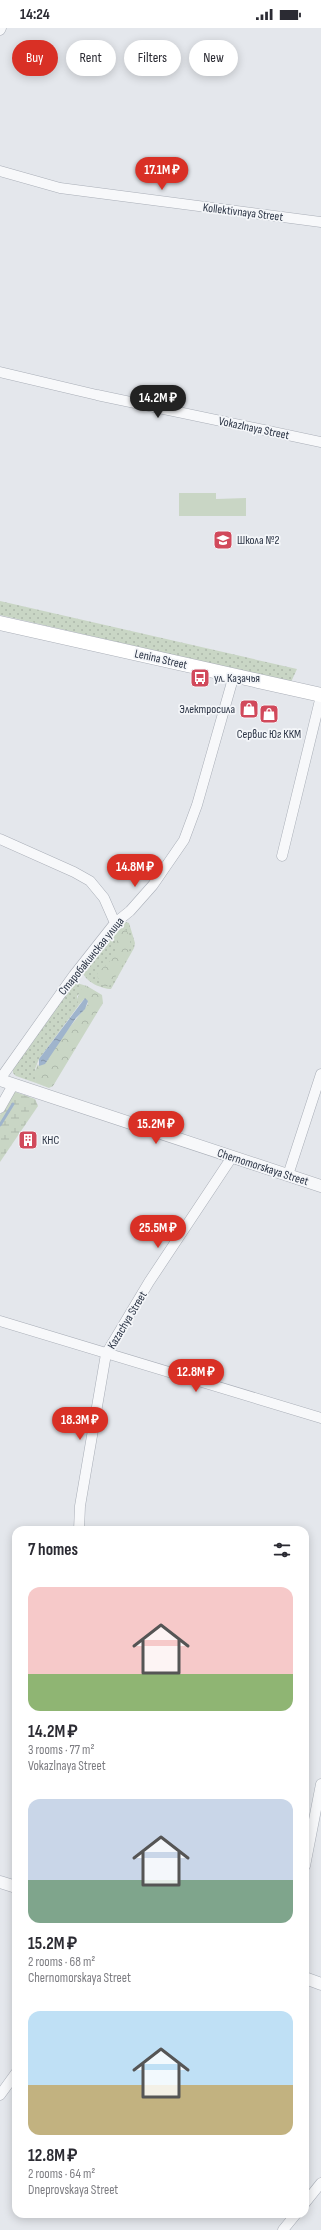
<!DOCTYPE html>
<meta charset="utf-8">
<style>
:root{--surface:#fff;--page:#f2f2f3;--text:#2b2b33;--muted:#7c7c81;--accent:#d93025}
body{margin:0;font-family:"Sofia Sans Condensed",sans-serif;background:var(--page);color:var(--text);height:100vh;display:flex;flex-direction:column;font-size:15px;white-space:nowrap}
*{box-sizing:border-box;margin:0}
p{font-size:13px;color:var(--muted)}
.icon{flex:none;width:22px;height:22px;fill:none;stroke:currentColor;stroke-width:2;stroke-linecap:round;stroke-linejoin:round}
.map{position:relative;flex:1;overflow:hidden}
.sheet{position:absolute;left:12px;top:1498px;width:297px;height:692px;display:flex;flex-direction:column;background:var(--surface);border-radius:12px;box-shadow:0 2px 10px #0003}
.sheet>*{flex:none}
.top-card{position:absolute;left:12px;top:12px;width:297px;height:36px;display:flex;gap:8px}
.price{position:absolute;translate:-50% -34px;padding:0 9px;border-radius:14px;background:var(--accent);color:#fff;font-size:13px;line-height:26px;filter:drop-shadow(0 1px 2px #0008)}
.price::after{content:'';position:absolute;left:50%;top:24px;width:12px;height:9px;margin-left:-6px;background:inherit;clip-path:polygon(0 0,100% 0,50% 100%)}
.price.on{background:#222;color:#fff}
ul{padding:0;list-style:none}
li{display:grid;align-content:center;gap:8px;height:212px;padding:0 16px}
li span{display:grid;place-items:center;height:124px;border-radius:12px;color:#555}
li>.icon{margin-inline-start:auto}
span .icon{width:72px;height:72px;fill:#fffc;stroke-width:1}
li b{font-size:17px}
h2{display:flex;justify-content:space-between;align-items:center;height:48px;padding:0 16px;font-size:17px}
.tag{padding:0 14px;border-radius:18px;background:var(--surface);box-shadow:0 2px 10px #0003;font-size:14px;line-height:36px}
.tag.on{background:var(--accent);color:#fff}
.status{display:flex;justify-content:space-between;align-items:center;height:28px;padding:0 20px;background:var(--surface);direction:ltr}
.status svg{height:11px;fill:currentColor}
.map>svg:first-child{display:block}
.grass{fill:url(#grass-dots)}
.forest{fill:url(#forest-crowns)}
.wetland{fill:url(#wetland-marsh)}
.pitch{fill:#c9d6c5}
.water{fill:url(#water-ripples)}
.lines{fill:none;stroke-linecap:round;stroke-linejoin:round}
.stream{stroke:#9fb4cc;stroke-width:3}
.minor-casing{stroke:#a9aeb7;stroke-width:11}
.tertiary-casing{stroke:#a9aeb7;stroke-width:13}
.secondary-casing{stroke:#a9aeb7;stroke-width:15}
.minor{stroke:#f7f8fa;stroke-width:10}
.tertiary{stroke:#f7f8fa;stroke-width:12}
.secondary{stroke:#fff;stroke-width:14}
.labels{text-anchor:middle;stroke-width:3.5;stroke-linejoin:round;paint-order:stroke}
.street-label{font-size:12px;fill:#2b3445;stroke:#f4f6f9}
.poi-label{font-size:12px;fill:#2b3445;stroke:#f4f6f9;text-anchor:start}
</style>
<div class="status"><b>14:24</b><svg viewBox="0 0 49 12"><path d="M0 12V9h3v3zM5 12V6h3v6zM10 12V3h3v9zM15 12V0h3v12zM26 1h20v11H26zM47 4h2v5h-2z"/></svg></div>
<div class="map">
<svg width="321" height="2202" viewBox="0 0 321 2202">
<defs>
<pattern id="grass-dots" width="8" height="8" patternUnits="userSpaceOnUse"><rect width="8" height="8" fill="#c9d6c5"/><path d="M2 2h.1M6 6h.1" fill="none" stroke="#adb8ab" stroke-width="1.8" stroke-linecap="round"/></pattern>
<pattern id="forest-crowns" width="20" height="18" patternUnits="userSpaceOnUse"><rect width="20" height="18" fill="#c9d6c5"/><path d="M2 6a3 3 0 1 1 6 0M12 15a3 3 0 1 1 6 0" fill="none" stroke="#adb8ab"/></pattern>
<pattern id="wetland-marsh" width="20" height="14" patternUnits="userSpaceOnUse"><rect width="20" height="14" fill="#c9d6c5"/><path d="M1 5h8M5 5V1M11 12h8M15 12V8" fill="none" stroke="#adb8ab"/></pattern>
<pattern id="water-ripples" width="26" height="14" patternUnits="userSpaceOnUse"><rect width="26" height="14" fill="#9fb4cc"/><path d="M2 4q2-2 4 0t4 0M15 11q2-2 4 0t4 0" fill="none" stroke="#8293a7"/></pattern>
</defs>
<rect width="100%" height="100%" fill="#e4e7ec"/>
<path class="grass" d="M0,573L297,641L291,654L0,587Z
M126,894L129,895L135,915L134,920L111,961C102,961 86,954 83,945L117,900Z
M73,954L87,958L77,968L79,977L39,1031L35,1041L36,1055L16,1048L13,1045V1041Z"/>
<path class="forest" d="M125,901C140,917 119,941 111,957L105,959L99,954L97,946C103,938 113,933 116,924C119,916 114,909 120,902Z
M87,958L102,967L103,975L53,1058L49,1060L36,1055L34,1045L38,1036L39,1038L88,976L85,970L79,977L77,972L80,962Z"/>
<path class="wetland" d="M13,1063L35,1071L38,1078L0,1134V1087Z"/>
<path class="pitch" d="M179,465H216V471L246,470V488H179Z"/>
<path class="water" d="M85,970L88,973L85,981L76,990L45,1036L39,1038V1031Z"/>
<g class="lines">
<path class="stream" d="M0,1097L13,1076"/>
<g class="minor-casing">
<path id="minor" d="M0,2L1,0
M0,143L60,160L321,194
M0,344L97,367L321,414
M0,811L74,844L90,853L104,870L115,895
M282,828L321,668
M0,1051L74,947L115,895L130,883L153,857L184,812L197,777L234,647
M0,1080L13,1057
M288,1147L321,1046
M0,1293L321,1390
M79,1502L80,1478L106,1326L149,1254L232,1129
M305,1838L321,1756
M0,2067L16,2045
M305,2175L321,2155
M283,2202L296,2186"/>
</g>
<g class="tertiary-casing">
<path id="tertiary" d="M0,1052L321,1158
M0,1854L16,1859
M305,1950L321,1956"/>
</g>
<g class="secondary-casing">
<path id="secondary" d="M0,595L321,667"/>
</g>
<use href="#minor" class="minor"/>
<use href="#tertiary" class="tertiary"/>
<use href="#secondary" class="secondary"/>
</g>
<defs>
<g id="school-square" transform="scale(1)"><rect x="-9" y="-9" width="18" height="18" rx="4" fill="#d1495b" stroke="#f4f6f9"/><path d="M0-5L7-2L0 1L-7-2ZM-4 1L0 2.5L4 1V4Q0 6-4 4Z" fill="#fff"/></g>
<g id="bus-square" transform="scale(1)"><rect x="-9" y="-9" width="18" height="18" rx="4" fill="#d1495b" stroke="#f4f6f9"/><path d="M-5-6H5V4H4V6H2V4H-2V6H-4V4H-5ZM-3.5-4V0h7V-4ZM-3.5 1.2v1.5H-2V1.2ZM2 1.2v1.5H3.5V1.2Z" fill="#fff"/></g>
<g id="shop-square" transform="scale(1)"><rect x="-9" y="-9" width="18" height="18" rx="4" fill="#d1495b" stroke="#f4f6f9"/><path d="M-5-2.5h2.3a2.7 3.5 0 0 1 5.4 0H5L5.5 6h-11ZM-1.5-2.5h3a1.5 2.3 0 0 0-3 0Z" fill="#fff"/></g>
<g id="building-square" transform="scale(1)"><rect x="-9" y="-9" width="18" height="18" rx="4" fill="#d1495b" stroke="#f4f6f9"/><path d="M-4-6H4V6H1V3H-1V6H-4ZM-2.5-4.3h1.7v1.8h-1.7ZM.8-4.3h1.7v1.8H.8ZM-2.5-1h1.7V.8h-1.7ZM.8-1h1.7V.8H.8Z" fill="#fff"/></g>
</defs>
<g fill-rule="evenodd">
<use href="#school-square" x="223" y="512"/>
<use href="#bus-square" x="200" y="650"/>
<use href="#shop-square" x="249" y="681"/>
<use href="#shop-square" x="269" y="686"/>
<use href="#building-square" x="28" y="1112"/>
</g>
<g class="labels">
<g class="street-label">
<text transform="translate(243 184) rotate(7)" y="4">Kollektivnaya Street</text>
<text transform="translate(254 400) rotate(12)" y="4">Vokazlnaya Street</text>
<text transform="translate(161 631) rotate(13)" y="4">Lenina Street</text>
<text transform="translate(91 928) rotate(-51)" y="4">Старобакинская улица</text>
<text transform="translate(263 1139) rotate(18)" y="4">Chernomorskaya Street</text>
<text transform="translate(127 1292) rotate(-59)" y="4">Kazachya Street</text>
</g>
<g class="poi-label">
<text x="237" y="516">Школа №2</text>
<text x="214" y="654">ул. Казачья</text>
<text x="235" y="685" text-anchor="end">Электросила</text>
<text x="269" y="710" text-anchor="middle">Сервис Юг ККМ</text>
<text x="42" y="1116">КНС</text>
</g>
</g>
</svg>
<b class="price" style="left:162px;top:163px">17.1M ₽</b>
<b class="price on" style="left:158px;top:391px">14.2M ₽</b>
<b class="price" style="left:135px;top:860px">14.8M ₽</b>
<b class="price" style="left:156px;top:1117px">15.2M ₽</b>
<b class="price" style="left:158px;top:1221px">25.5M ₽</b>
<b class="price" style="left:196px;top:1365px">12.8M ₽</b>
<b class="price" style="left:80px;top:1413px">18.3M ₽</b>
<div class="top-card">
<a class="tag on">Buy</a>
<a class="tag">Rent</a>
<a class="tag">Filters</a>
<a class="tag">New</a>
</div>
<section class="sheet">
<h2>7 homes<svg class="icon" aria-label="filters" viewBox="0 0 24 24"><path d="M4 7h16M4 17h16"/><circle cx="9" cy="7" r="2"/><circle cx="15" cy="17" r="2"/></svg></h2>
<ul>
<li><span style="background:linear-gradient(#f6c9c9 70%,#8fb573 0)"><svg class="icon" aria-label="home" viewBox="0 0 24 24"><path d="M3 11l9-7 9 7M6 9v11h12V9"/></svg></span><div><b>14.2M ₽</b><p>3 rooms · 77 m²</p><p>Vokazlnaya Street</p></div></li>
<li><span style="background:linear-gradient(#c9d6e8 65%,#7fa58c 0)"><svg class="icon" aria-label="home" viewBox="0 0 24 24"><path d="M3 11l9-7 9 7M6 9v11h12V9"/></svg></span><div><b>15.2M ₽</b><p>2 rooms · 68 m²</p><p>Chernomorskaya Street</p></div></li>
<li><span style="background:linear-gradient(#bfe0f5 60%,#c2b280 0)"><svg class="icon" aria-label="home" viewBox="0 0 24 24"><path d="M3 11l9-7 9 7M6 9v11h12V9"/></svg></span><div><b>12.8M ₽</b><p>2 rooms · 64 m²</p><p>Dneprovskaya Street</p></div></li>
</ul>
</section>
</div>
